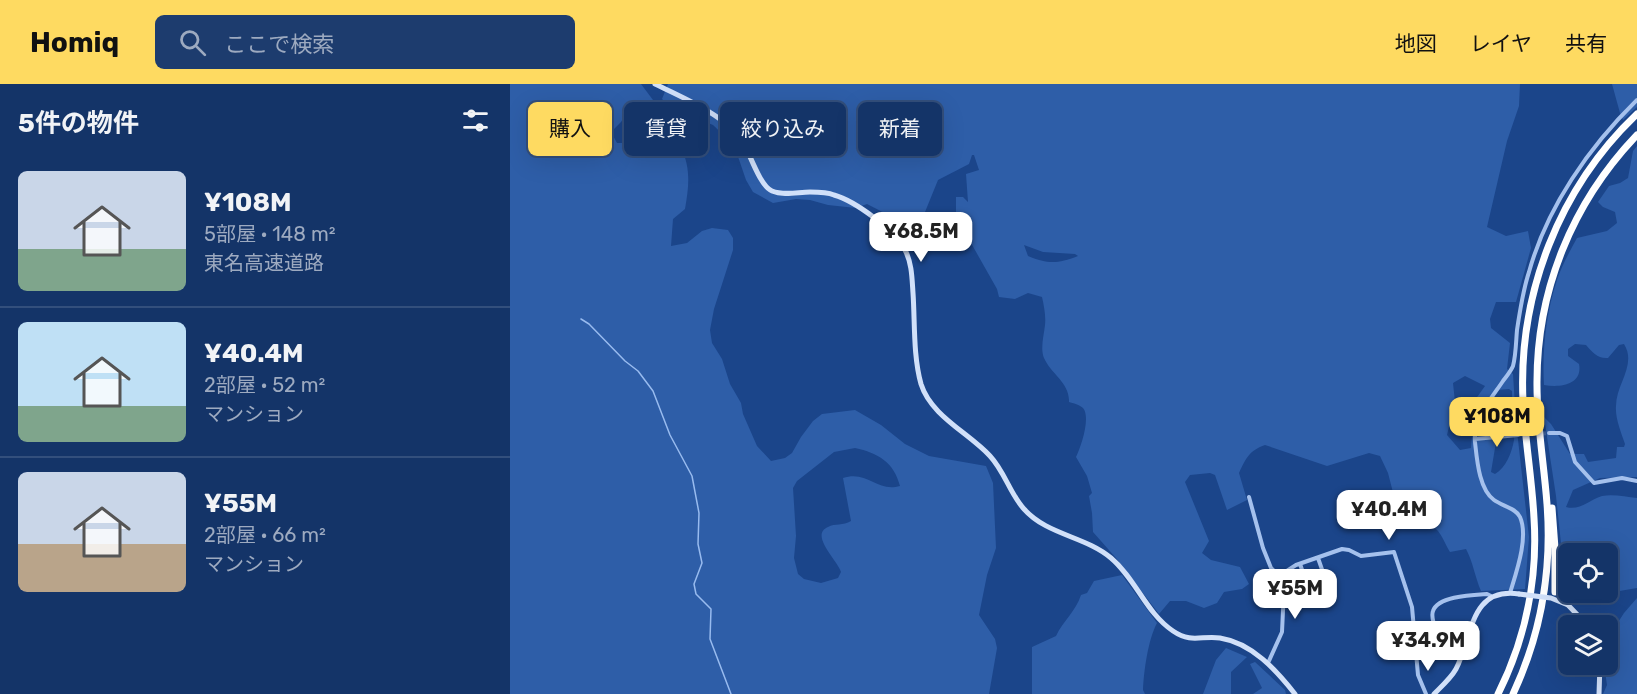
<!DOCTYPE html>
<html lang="ja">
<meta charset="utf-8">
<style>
:root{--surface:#143468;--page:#1d3c6e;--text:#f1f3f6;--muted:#9daac0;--line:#334f7c;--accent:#feda61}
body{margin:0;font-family:Rubik,"Noto Sans JP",sans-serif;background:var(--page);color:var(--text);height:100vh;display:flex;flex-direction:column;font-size:22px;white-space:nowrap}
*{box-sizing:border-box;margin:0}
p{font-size:20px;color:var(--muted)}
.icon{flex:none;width:33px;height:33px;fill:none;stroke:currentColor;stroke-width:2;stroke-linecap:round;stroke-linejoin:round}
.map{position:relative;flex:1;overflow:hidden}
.drawer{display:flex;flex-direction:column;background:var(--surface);width:510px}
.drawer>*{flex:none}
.top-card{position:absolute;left:18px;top:18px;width:570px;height:54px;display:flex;gap:12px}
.tools{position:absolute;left:1048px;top:459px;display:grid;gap:12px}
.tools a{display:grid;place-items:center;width:60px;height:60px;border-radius:9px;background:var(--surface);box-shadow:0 6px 24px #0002,0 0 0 2px var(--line);font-size:30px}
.price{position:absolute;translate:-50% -51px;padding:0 14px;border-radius:12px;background:#fff;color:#222;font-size:20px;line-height:39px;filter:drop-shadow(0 2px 3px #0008)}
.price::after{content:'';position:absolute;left:50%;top:36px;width:18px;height:14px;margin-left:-9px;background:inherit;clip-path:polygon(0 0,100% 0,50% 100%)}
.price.current{background:var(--accent);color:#111}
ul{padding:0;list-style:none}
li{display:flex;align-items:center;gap:18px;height:150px;padding:0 18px}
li+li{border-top:2px solid var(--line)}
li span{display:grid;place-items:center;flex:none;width:168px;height:120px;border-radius:9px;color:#555}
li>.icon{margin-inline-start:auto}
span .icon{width:72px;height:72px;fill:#fffc;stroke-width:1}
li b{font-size:26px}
h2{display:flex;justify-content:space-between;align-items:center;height:72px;padding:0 18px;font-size:26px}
.chip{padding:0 21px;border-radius:9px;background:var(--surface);box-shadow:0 6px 24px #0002,0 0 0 2px var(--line);font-size:21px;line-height:54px}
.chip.current{background:var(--accent);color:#111}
header{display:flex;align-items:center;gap:36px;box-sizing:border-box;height:84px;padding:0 30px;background:var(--accent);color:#111}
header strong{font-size:28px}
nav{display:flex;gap:33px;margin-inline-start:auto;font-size:21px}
.search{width:420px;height:54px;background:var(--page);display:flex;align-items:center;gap:15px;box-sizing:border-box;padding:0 21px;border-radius:9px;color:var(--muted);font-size:22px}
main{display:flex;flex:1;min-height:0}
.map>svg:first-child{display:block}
.green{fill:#2e5ea8;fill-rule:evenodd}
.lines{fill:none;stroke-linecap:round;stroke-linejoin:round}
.stream{stroke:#98bbef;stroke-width:1.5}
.street-tunnel{stroke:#3d619c;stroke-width:4;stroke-dasharray:4 2;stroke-linecap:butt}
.street{stroke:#a5c1ed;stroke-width:4}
.secondary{stroke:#d1e0f9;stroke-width:5}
.highway{stroke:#fff;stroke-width:7}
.secondary-bridge{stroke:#d1e0f9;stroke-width:5}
</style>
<header>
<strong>Homiq</strong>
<div class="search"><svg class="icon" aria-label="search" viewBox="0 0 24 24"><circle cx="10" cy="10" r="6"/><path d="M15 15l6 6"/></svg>ここで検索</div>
<nav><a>地図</a><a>レイヤ</a><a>共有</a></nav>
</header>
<main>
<section class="drawer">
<h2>5件の物件<svg class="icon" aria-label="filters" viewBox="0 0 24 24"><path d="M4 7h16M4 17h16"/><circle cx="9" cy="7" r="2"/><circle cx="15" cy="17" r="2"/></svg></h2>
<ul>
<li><span style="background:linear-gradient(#c9d6e8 65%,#7fa58c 0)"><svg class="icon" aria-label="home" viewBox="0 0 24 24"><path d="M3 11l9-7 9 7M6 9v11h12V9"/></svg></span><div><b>¥108M</b><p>5部屋 · 148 m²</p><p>東名高速道路</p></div></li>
<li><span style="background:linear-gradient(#bfe0f5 70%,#7fa58c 0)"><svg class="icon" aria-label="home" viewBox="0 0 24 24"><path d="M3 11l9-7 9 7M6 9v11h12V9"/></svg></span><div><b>¥40.4M</b><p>2部屋 · 52 m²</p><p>マンション</p></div></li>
<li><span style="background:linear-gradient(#c9d6e8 60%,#b9a48a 0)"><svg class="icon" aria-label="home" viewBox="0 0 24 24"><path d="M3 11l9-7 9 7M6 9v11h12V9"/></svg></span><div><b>¥55M</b><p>2部屋 · 66 m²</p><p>マンション</p></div></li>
</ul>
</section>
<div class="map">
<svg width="1127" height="610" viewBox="0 0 1127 610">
<rect width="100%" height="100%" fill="#1b458a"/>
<path class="green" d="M0,0H131L143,16H126L111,38L101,48L107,59H123L143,51L171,63C181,85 179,102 175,125L163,135L161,162L177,159L192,147L202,144L218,146L223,154V166L204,225L200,246L202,259L212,275L220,300L231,319L233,330L247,362L261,377L275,374L282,369L291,353L303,337L312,330L345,326L371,341L395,360L419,372L476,382L483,399L486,464L477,491L469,531L485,555L487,564L479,610H0ZM345,364C368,369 384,378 390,402C367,409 358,386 333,394L341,437C333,442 325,439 318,443C299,451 328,477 331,488L328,494L311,499L294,495L288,490L284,474L286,452L283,404L287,397L324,368Z
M158,0H1010L1009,22L997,57L977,143L996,152L1018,147L1021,164L1006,218H986L980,235L981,244L1000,259L997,285L1003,290L1006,338L1019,453L1015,505L971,507C965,493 963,478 956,465L940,468C936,462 933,453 928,447C920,437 899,431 887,424L878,389L870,372L859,369L817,382L755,361C740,366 736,374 729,389L737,416L717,426L705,391L700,389L680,391L675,398L699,457L692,469L701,476L730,483L739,500L732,505L714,508L707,519L694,524L676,517H660L649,530L606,474L583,448L582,429L579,412L582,409L577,392L566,373C571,363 581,333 573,324C570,321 563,319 559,318C560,299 541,290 534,274C530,264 534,251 535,241C536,232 534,222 532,213L518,209L505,215L489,213L487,205L461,159L446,148V113H453L458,118L456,90L469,86L464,71H462L459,80L428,96L415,128L396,140L357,120L346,124L318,121L300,116L286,115L263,119L243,108L236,96L224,61L203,41L162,24L152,15ZM514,161L533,168L565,170L568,172C547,180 538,180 518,172ZM955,292L975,302L960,323L963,339L961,364L950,366L937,351L945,318L943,299ZM999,305L1002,307C1002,319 1003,331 1001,342C1001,347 1005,351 1004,356C1002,368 996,384 985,390L981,388L986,358C980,352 975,351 967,352L966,348L969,336L967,334L987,306Z
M1102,0H1127V23L1113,36L1110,29Z
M1127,62V393L1090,394L1063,406L1056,423C1070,427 1079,416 1092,412C1104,410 1116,413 1127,414V504L1092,510L1076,509L1098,508V470H1059V507H1056L1046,412L1034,333L1041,340L1060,370H1074L1078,378L1106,374L1107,363H1114L1115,360C1111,348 1105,334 1106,322C1106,300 1127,281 1114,260L1109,261L1098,274C1088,275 1082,268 1076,261L1065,260L1058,265V272L1069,280C1073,301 1050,304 1034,301C1032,267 1036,229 1047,196C1052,181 1060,167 1067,154L1097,147L1107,139L1105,128L1093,123L1088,118L1099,102L1110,99L1118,94L1123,67Z
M612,491L647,539C638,556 634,586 633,606L635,610H522V563L546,552C553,537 566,527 571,511L577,509L584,497Z
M1127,514V610H1093L1097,601L1094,581L1098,580V554L1114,529Z
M716,564L737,573L721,588V610H693L706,576Z
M745,578L775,606L776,610H743L752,604L740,580Z"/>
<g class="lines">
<path class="stream" d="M71,235L79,240L115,277L128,287L143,307L160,351L182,392L189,429L188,460L192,479L184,500L186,510L201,525L200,555L221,610"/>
<path class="street-tunnel" d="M1008,351L1039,349"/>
<path class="street" d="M1039,349H1050L1057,352L1065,378L1084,399L1112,394L1127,397
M965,355L1008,351
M739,413L753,464L761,484L769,492L774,505L772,548L758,579
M808,474L815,494
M790,480L797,500
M769,492L786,481L832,465L839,466L851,472L884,468L902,523L908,591L916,610
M1000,509C1006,489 1019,453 1010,433C1006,424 992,422 984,416C969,405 967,376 965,358C963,335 981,315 993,297C996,293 1001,287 1003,282C1006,271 1006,257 1007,246C1010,226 1013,206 1019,188C1037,123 1079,63 1127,16
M908,570C913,560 911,554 924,550C927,542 920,535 923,527C928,512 963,511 977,510L981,512"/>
<path class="secondary" d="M145,0C172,13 217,32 233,58C240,70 250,102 262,107C274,112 288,108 300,108C307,108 317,108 324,111C345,117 385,146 395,166C402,179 402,195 403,209C405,238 403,271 411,300C421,332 459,349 480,372C495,388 500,410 514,425C537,451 575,452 601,474C626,495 636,529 663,547C682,560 692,551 710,554C742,559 766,586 785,610
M1058,521L1078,542
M924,610C932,602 941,594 946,585C963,553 959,503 1009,510
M1089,610L1090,580"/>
<path class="highway" d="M1042,424L1045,464V508
M988,610C1015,556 1028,495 1024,434C1022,395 1015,356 1013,317C1008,210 1049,104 1127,30
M1003,610C1031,550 1042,485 1037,420C1034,380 1027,341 1027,302C1026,207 1062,119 1127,51"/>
<path class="secondary-bridge" d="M1009,510L1041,514L1058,521"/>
</g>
</svg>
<div class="tools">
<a><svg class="icon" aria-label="locate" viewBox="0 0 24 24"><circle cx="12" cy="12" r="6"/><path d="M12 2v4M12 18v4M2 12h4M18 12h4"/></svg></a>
<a><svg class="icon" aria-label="layers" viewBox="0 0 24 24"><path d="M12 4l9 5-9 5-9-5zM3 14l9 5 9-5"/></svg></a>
</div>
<b class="price" style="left:411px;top:179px">¥68.5M</b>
<b class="price current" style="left:987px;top:364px">¥108M</b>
<b class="price" style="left:879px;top:457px">¥40.4M</b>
<b class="price" style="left:785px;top:536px">¥55M</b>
<b class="price" style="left:918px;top:588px">¥34.9M</b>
<div class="top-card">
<a class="chip current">購入</a>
<a class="chip">賃貸</a>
<a class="chip">絞り込み</a>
<a class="chip">新着</a>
</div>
</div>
</main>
